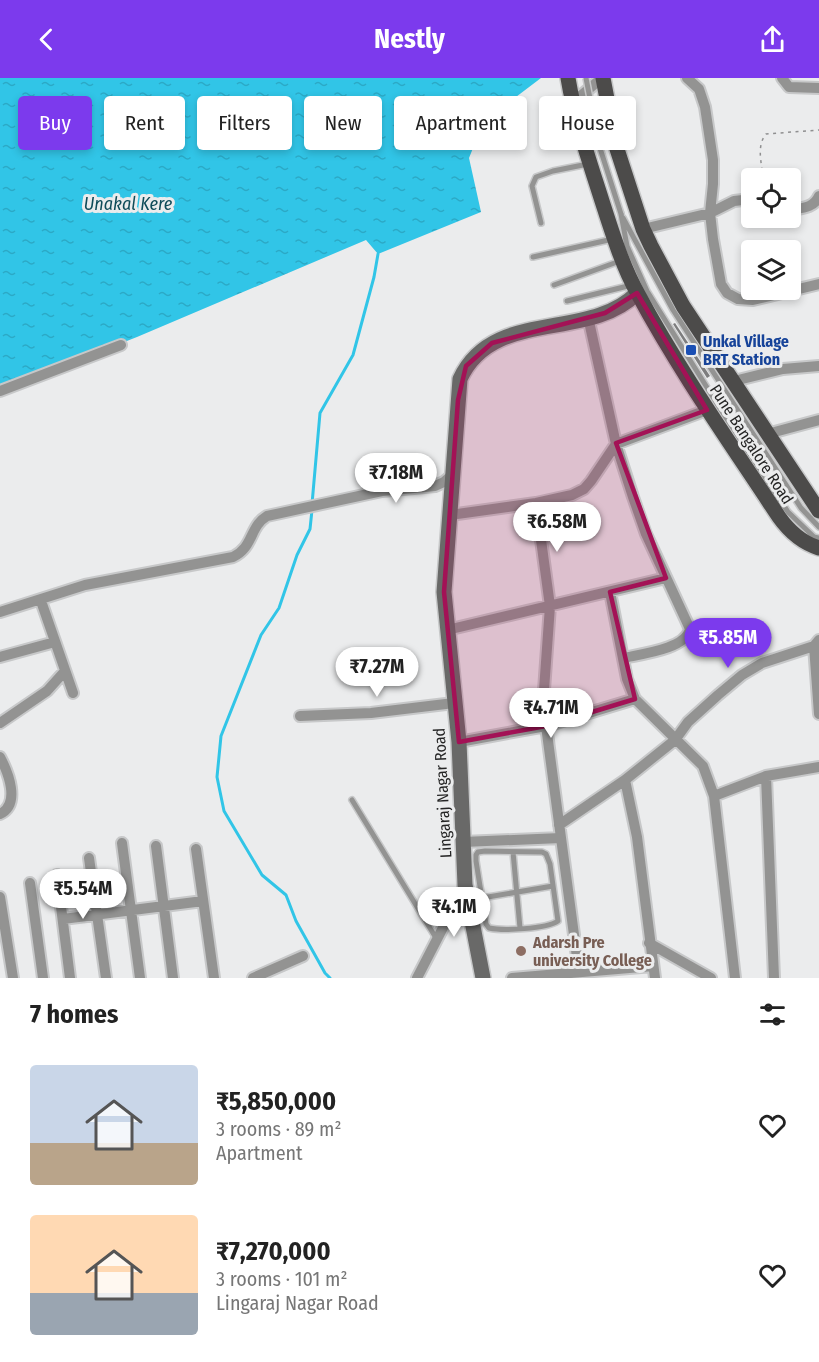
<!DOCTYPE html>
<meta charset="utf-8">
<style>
:root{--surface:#fff;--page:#f2f2f2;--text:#222;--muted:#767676;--accent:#7c3aed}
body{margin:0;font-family:"Fira Sans Condensed",sans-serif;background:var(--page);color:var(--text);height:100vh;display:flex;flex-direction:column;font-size:22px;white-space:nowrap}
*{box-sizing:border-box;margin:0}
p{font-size:20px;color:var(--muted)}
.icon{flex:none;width:33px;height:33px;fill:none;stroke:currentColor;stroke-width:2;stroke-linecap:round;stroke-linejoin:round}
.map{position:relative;height:900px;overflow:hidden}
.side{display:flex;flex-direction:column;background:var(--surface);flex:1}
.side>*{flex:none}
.banner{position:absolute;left:18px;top:18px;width:783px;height:54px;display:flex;gap:12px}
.tools{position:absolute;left:741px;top:90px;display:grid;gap:12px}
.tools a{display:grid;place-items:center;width:60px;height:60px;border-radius:6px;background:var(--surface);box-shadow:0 3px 9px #0003;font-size:30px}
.price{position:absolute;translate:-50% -51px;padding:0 14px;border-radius:21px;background:#fff;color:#222;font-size:20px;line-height:39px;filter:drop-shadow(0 2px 3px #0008)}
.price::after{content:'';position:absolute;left:50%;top:36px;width:18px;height:14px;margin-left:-9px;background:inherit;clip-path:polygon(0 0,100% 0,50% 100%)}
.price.active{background:var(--accent);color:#fff}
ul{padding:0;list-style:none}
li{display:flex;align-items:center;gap:18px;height:150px;padding:0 30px}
li span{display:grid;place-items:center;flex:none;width:168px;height:120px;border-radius:6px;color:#555}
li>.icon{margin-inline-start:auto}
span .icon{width:72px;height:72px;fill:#fffc;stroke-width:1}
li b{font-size:26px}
h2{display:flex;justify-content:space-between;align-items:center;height:72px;padding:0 30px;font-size:26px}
.tag{padding:0 21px;border-radius:6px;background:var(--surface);box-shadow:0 3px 9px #0003;font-size:21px;line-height:54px}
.tag.active{background:var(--accent);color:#fff}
header{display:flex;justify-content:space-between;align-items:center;height:78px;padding:0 30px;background:var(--accent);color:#fff;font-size:27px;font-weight:700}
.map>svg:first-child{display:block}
.water{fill:url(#water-ripples)}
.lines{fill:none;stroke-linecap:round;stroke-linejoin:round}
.stream{stroke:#31c5e7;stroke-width:3}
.building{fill:#7d7d7e}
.lane-casing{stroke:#c7c8c9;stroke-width:8}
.street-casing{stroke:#c7c8c9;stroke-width:14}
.secondary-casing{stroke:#c7c8c9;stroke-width:18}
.primary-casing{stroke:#c7c8c9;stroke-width:18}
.path{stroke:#8f8f90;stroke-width:1.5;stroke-dasharray:3 4.5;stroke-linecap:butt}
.lane{stroke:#939392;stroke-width:5}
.street{stroke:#939392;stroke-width:10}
.secondary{stroke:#696968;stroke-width:15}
.primary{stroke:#4c4b4a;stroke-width:15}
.lane-bridge-casing{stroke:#c7c8c9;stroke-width:8;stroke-linecap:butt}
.lane-bridge{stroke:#939392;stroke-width:5}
.marked{fill:#a31256;fill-opacity:0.2;stroke:#a31256;stroke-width:4.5;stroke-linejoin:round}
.transit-dot{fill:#1a4fb4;stroke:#ebeced;stroke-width:2}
.education-dot{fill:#8d6e63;stroke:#ebeced;stroke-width:2}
.labels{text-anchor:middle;stroke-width:6;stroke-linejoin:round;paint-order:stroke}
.transit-label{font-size:16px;font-weight:bold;fill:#164399;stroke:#ebeced;text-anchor:start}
.street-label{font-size:16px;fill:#252525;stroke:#ebeced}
.education-label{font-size:16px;font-weight:bold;fill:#785e54;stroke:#ebeced;text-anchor:start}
.water-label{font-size:18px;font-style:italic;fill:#0e4b59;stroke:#ebeced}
</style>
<header><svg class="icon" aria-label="back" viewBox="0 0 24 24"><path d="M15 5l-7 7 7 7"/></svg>Nestly<svg class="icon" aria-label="share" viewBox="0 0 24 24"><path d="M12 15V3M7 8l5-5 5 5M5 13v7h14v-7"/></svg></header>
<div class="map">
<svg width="819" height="900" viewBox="0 0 819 900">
<defs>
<pattern id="water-ripples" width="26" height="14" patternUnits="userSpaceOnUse" patternTransform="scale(1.5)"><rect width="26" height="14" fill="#31c5e7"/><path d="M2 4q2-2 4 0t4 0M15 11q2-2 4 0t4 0" fill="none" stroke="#2ba9c6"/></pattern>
</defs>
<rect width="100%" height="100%" fill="#ebeced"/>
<path class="water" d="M0,0H541L484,43L469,80L481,134L378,176L366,162L137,259L0,313Z"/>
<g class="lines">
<path class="stream" d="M312,426L320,335L353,277L374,199L378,176
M312,432L310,451L297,477L279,530L261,557L221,658L217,699L224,733L262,797L286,817L296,843L325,895L330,900"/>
</g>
<path class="building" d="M675,245L710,298L707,300L673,246Z"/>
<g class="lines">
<g class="lane-casing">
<path id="lane" d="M621,136L627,168L647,213L721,332L788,434L814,459L819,460
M623,140L673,232L801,430L819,449
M541,145L532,108L536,99L553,93L588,86
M533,179L613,161
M554,207L620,183
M567,223L632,207
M352,722L436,860
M485,773L542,774L546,776L550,786L558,843C546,851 503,853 489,850L486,846L476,783V777L478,774Z
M513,774L520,850
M470,822L553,808"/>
</g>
<g class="street-casing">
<path id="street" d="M687,0L699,11L705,29L713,82V106L710,135L713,161L721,206L727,215L738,221L753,222L819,206
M782,0L789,9L819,10
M572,25L602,0
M790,132C802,130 814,130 819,118
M643,151L710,135L734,123L752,121
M588,239L616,366L633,419L646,456L690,551C686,571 641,576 623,580
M734,303L783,291L819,288
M0,313L121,267
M767,356L819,342
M536,425L550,528L544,612L546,648L579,894
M450,437L536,425L572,417L584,411L591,403L616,366L707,332
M610,514L627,601L635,621L703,688L714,718L735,900
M41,523L73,615
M0,534L85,507L233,479C254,469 249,449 267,438L382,413L435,408L444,404L453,396
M447,552L666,500
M814,568L819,636
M0,579L55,564
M300,638L371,635L454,625
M0,645L47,613L65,593
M459,664L546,648L635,621
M0,679C8,694 21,726 0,736
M766,698L774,900
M625,702L637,759L655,900
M714,718L766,698L819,689
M559,747L625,702L675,662L688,644L718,617L742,597L762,585L814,568L819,562
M463,764L561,760
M122,765L140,900
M156,768L173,900
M196,771L214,900
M89,780L106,900
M57,797L70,900
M30,805L43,900
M0,819L13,900
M63,841L203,823
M649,865L711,900
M253,900L303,878
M417,900L465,807
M512,900L653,888"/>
</g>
<g class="secondary-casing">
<path id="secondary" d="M483,900L465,807L459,664L444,514L460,301C493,229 589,264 637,215"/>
</g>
<g class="primary-casing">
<path id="primary" d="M568,0C575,42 589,82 602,123C612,154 622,187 638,216C680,294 731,366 779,439C789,453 803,465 819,470
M603,0L616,68L643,151L651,168L683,228L819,433"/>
</g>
<path class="path" d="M763,100C762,86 756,68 766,56L819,52"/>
<use href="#lane" class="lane"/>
<use href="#street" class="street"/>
<use href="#secondary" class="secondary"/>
<use href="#primary" class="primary"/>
<g class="lane-bridge-casing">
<path id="lane-bridge" d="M586,0L599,67L621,136"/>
</g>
<use href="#lane-bridge" class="lane-bridge"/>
</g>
<path class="marked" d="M637,215L707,332L616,365L666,500L610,514L635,621L546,648L459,664L444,514L458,322L466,288L492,265L605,235Z"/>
<rect class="transit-dot" x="685" y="266" width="12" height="12" rx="3"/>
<circle class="education-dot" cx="521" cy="873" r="6"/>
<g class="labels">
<g class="transit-label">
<text x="703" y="269">Unkal Village<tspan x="703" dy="18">BRT Station</tspan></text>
</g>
<g class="street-label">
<text transform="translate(752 366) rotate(57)" y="6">Pune Bangalore Road</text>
<text transform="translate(442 715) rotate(-93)" y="6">Lingaraj Nagar Road</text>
</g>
<g class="education-label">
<text x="533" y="870">Adarsh Pre<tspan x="533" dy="18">university College</tspan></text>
</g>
<g class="water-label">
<text x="128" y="132">Unakal Kere</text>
</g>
</g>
</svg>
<div class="tools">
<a><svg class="icon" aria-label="locate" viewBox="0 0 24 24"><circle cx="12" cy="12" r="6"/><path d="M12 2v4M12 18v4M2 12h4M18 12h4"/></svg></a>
<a><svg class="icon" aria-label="layers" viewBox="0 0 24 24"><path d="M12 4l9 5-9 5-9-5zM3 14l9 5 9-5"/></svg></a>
</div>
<b class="price" style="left:396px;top:426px">₹7.18M</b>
<b class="price" style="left:557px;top:475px">₹6.58M</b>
<b class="price active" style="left:728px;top:591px">₹5.85M</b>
<b class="price" style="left:377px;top:620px">₹7.27M</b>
<b class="price" style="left:551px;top:661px">₹4.71M</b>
<b class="price" style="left:83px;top:842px">₹5.54M</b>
<b class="price" style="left:454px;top:860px">₹4.1M</b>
<div class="banner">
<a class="tag active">Buy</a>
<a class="tag">Rent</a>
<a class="tag">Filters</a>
<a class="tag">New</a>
<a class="tag">Apartment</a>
<a class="tag">House</a>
</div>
</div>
<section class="side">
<h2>7 homes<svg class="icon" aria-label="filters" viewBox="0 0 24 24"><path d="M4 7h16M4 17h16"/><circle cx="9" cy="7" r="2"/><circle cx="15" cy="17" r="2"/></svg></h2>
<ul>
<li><span style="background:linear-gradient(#c9d6e8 65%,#b9a48a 0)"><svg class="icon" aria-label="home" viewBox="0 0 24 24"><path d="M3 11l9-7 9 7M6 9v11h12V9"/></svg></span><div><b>₹5,850,000</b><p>3 rooms · 89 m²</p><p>Apartment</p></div><svg class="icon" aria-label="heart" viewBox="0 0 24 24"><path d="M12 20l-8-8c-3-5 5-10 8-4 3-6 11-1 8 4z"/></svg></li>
<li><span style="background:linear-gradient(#ffd9b3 65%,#9aa5b1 0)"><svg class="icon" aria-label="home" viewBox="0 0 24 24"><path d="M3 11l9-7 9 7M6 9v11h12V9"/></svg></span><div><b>₹7,270,000</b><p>3 rooms · 101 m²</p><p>Lingaraj Nagar Road</p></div><svg class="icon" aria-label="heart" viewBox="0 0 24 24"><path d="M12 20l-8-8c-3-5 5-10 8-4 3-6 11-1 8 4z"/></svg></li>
</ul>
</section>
